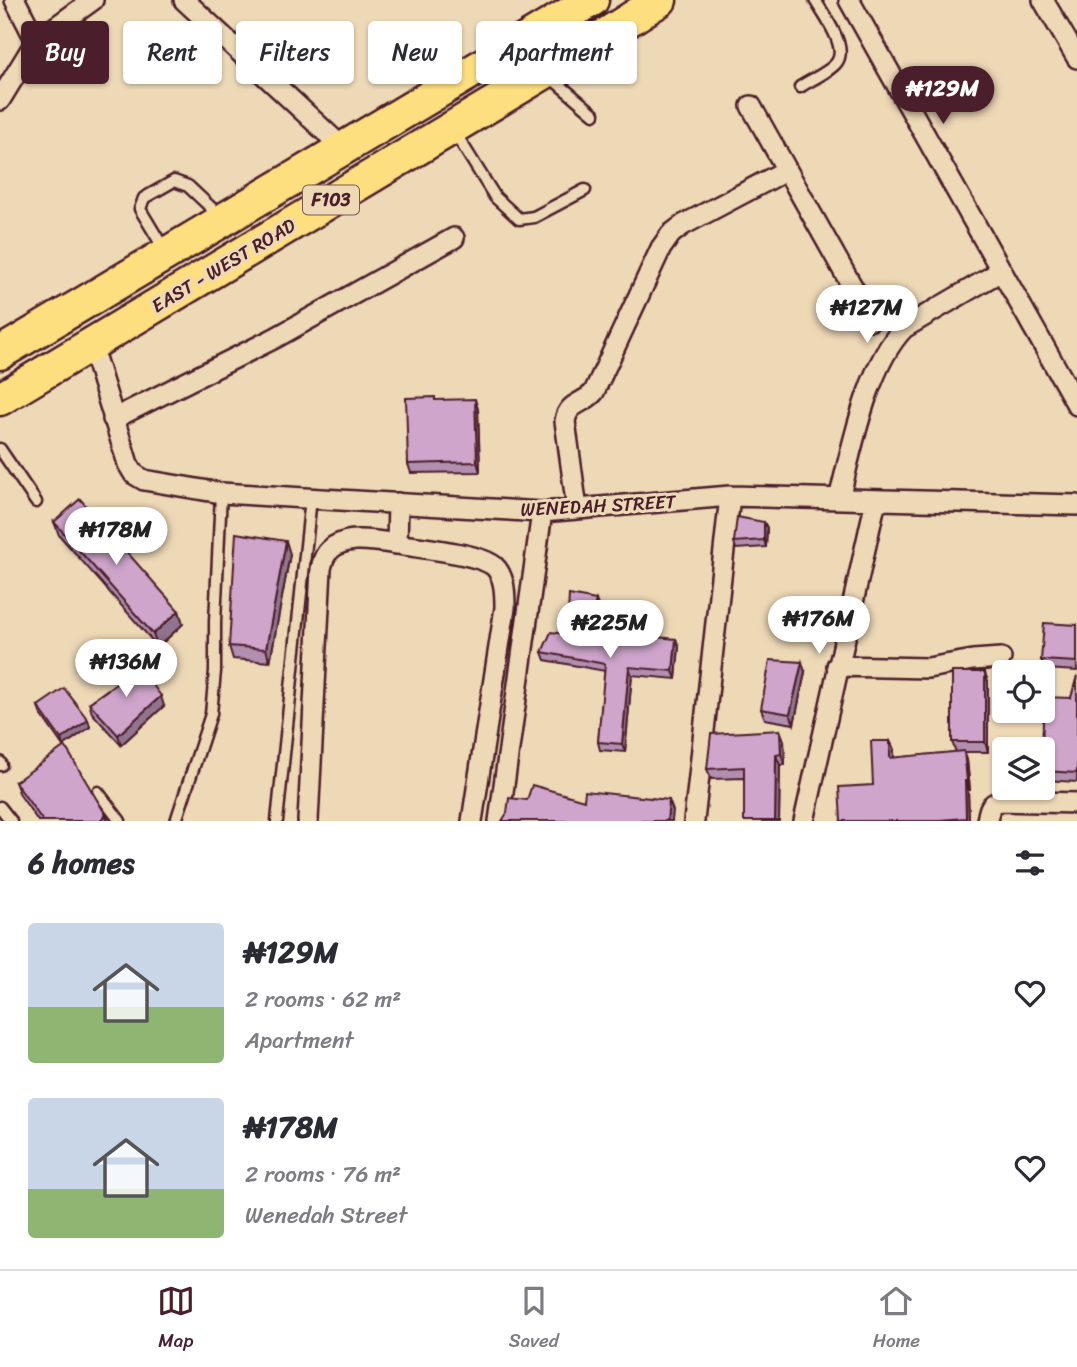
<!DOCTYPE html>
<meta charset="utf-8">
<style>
:root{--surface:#fff;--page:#f2f2f3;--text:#2b2b33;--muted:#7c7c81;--line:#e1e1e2;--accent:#4a1f2b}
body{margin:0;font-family:Sriracha,sans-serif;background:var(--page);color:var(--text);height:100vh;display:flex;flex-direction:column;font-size:26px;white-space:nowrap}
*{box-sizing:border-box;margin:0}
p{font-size:23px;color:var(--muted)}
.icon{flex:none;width:38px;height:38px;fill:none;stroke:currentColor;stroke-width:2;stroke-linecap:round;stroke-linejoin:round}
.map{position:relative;height:821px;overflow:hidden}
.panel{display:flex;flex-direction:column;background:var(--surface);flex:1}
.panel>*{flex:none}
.hud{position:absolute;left:21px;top:21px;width:700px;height:63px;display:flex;gap:14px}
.buttons{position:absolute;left:992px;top:660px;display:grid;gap:14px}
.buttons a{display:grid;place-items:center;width:63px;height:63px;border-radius:7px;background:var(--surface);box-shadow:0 2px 5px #0004;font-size:35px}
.price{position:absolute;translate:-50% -60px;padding:0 16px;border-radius:24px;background:#fff;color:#222;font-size:23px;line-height:46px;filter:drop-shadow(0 2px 4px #0008)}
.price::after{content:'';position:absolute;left:50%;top:42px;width:21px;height:16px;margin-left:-10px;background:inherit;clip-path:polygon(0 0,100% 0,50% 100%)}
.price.current{background:var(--accent);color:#fff}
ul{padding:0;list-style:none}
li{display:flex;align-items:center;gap:21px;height:175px;padding:0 28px}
li span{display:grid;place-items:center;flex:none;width:196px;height:140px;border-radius:7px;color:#555}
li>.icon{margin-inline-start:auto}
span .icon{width:84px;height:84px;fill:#fffc;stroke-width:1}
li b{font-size:30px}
h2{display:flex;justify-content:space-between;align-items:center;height:84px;padding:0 28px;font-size:30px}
.pill{padding:0 24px;border-radius:7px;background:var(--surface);box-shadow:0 2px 5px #0004;font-size:24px;line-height:63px}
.pill.current{background:var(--accent);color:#fff}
.tabs{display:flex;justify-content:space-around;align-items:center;height:98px;border-top:2px solid var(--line);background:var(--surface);font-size:19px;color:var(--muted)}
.tabs a{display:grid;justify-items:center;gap:4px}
.tabs .current{color:var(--accent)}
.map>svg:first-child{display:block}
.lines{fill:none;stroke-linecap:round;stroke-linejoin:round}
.lane-casing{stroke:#4a1f2b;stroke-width:15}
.street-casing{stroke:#4a1f2b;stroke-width:24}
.primary-casing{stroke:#4a1f2b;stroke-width:37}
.lane{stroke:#eed9b7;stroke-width:10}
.street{stroke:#eed9b7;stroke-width:19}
.primary{stroke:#fedf80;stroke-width:32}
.wall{fill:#b28eaf;stroke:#4a1f2b;stroke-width:2}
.shaded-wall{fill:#91748e;stroke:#4a1f2b;stroke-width:2}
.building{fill:#cfa5cb;stroke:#4a1f2b;stroke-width:2}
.labels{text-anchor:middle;stroke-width:6;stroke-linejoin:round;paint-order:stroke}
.shield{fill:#eed9b7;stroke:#7b5755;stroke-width:2}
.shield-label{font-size:18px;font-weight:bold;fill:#4a1f2b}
.street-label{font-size:19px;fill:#4a1f2b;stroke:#eed9b7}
</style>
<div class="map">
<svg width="1077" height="821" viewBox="0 0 1077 821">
<rect width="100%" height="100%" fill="#eed9b7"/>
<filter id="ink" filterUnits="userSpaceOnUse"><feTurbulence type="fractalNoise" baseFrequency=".0143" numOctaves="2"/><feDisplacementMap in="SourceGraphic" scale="14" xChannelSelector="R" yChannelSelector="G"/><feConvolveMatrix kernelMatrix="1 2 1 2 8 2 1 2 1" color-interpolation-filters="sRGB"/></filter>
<g filter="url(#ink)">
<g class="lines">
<g class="lane-casing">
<path id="lane" d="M580,56L589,66C610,68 613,52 616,35
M549,76L594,114
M800,87C810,80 830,72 837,62C848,46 823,14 815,0
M454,131L495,197L519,219L534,217L585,190
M164,249L140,209L144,198L174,181L188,186L221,217
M0,449L36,502
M0,762L1,765
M98,792L120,821
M0,807L11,821
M176,821L211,714L215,671V622L221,493
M277,821L311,498"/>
</g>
<g class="street-casing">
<path id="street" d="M15,0L36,41
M184,0L344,149
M849,0L1077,405
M1043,0L1077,58
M0,100L36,41L93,0
M751,106L871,320
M91,344L128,464L134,474L144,480L221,493L542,512L730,496L1077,505
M113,419L275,338L454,238
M839,499C852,448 867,366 904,328L1001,271
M577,509L565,421C568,402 584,404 594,392L661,248L671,234L683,225L787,170
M397,544C419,548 478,553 494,566C505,576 505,594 505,608L472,821
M837,666L928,668L973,660L1001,658
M308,821L321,569C322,564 324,557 327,553C343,533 376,541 397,544L398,503
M499,821L542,512
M694,821L730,496
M804,821L876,500
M987,821C989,810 989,804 1000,801L1077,803"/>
</g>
<g class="primary-casing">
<path id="primary" d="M0,353L592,0
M0,399L577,53L660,0"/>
</g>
<use href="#lane" class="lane"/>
<use href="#street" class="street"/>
<use href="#primary" class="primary"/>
</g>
<path class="wall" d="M436,400L478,409L480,472L411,473L408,464Z
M54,522L179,611L183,624L158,647L59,535Z
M764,522L767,528L766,547L736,549L734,542Z
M290,554L270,662L233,659L229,646Z
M599,608L593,631L679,646L676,679L632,675L625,752L600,750L598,742L605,671L545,660L542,652L567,634Z
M1077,625V671L1045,669L1041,660Z
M805,672L794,724L765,719L761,709Z
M1077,676V782L1044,780L1043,776V749L1071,698Z
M118,677L164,706L121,745L92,713L89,703L119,681Z
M988,682V752H964L967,760L970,790H968L969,821H841L873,785L890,741L894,750V758L956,752L952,742Z
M38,706L88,720L90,727L63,746L40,713Z
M780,730L784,741L785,765H780L779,821H744V778L711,779L707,769Z
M15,782L106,815L108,821H38L20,795Z"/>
<path class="shaded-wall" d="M475,399L478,409L480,472L477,462Z
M764,522L767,528L766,547L764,540Z
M286,541L290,554L270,662L266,649Z
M596,600L599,608L591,638L588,630Z
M179,611L183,624L158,647L153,634Z
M676,639L679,646L676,679L673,671Z
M802,662L805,672L794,724L790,714Z
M629,667L632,675L625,752L622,744Z
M985,672L988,682V752L985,742Z
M161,696L164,706L121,745L118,735Z
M88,720L90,727L63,746L61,739Z
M780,730L784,741L785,765L781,754Z
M890,741L894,750V767L890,758Z
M964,751L967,760L970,790L967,781Z
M776,755L780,765L779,821H775Z
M965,781L968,790L969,821H967L966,818Z
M669,800L673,811L672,821H667Z
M106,815L108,821H99Z"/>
<path class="building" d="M435,397V400L475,399L477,462L408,464L406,398Z
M80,499L179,611L153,634L54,522Z
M737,517L764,522V540L734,542Z
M236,533L286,541L266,649L229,646Z
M569,595L596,600L588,630L676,639L673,671L629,667L622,744L598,742L605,664L542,652L551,632L567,634Z
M1044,623L1077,625V662L1041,660Z
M770,660L802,662L790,714L761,709Z
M137,663L161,696L118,735L89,703L121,680L118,677Z
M952,672H985V742H952Z
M1077,676V773L1043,771V749H1042L1044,697L1071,698Z
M64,688L88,720L61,739L38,706Z
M780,730L781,754L776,755L775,821H744V767L707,769L711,734Z
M871,741H890V758L964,751L967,781H965L966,818L940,820V821H841L839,787L873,785Z
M65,746L106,815L99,821H43L15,782Z
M532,785L584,800L585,791L669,800L667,821H502L507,813L509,798L527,800Z"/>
</g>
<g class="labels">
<rect class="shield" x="303" y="185.5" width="56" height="29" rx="5"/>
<g class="shield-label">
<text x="331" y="206">F103</text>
</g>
<g class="street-label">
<text transform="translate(223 265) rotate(-31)" y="7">EAST - WEST ROAD</text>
<text transform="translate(598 505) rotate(-3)" y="7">WENEDAH STREET</text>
</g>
</g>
</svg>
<div class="buttons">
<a><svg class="icon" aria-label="locate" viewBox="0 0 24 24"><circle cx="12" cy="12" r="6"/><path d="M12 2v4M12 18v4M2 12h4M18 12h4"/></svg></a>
<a><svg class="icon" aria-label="layers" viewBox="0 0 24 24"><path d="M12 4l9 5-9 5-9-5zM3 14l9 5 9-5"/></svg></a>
</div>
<b class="price current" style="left:943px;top:126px">₦129M</b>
<b class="price" style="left:867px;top:345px">₦127M</b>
<b class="price" style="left:116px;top:567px">₦178M</b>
<b class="price" style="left:819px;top:656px">₦176M</b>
<b class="price" style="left:610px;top:660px">₦225M</b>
<b class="price" style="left:126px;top:699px">₦136M</b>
<div class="hud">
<a class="pill current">Buy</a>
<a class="pill">Rent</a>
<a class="pill">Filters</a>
<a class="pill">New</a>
<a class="pill">Apartment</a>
</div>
</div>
<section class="panel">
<h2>6 homes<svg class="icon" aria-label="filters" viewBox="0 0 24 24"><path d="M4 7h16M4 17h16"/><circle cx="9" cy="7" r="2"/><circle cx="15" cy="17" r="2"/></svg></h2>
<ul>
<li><span style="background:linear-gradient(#c9d6e8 60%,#8fb573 0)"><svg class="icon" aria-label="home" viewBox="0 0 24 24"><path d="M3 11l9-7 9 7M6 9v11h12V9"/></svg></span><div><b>₦129M</b><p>2 rooms · 62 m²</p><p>Apartment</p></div><svg class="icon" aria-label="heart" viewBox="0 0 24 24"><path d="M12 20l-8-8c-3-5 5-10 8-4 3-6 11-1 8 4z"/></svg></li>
<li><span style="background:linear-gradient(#c9d6e8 65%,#8fb573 0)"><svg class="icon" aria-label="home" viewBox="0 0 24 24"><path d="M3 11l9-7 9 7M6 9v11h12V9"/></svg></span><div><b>₦178M</b><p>2 rooms · 76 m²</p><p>Wenedah Street</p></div><svg class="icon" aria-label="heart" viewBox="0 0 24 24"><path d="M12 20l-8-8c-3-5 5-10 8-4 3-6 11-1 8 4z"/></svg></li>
</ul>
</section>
<nav class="tabs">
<a class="current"><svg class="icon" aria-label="map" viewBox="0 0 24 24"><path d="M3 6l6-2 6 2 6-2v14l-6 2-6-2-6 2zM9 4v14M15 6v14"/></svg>Map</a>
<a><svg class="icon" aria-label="saved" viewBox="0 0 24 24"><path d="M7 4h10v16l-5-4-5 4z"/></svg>Saved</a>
<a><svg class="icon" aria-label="home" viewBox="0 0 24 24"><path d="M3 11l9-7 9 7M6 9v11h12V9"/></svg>Home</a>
</nav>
